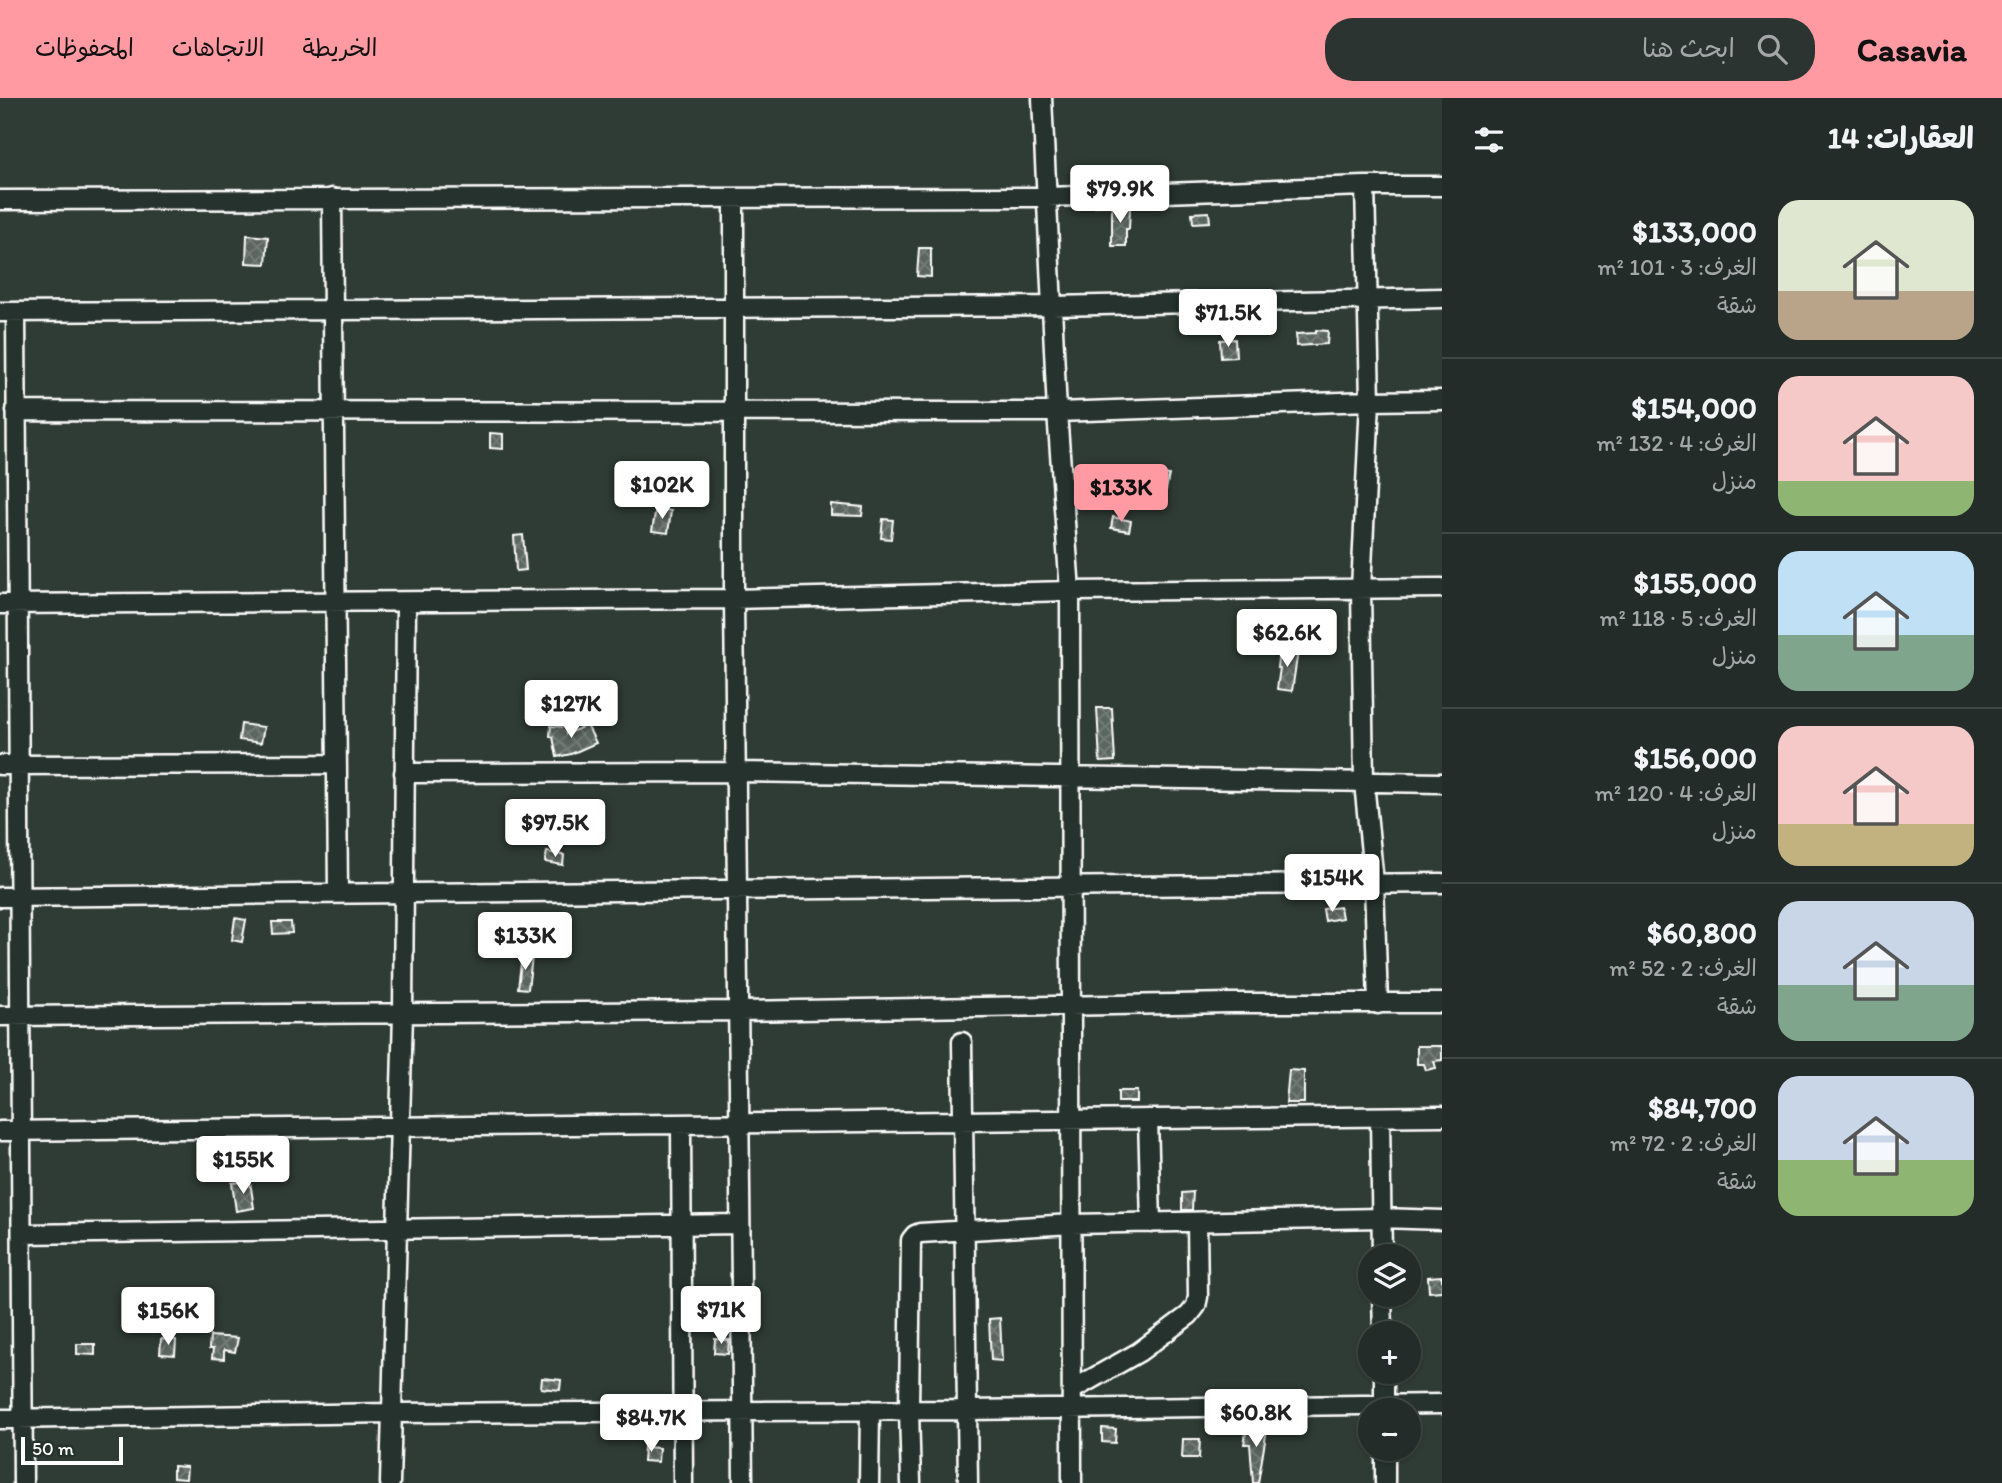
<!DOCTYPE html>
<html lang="ar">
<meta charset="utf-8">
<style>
:root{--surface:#232c28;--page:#2b3430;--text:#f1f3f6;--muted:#a3a7a8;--line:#404845;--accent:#ff9aa2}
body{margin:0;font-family:Itim,"Playpen Sans Arabic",sans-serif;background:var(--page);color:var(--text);direction:rtl;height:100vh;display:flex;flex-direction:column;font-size:26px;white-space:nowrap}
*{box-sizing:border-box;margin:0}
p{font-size:23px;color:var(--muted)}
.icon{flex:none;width:38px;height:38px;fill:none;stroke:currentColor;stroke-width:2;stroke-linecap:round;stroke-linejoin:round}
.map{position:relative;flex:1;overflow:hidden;direction:ltr}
.drawer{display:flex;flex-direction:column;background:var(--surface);width:560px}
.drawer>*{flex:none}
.fabs{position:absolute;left:1358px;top:1146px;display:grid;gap:14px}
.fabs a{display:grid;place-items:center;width:63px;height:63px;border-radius:50%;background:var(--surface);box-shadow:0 2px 5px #0004,0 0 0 2px var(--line);font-size:35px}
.scale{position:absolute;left:21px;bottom:18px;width:102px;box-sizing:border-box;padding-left:7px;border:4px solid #fff;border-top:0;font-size:19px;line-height:24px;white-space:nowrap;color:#fff;-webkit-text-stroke:5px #26332d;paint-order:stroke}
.price{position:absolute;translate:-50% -60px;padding:0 16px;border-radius:7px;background:#fff;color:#222;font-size:23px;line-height:46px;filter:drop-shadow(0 2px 4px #0008)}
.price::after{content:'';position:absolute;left:50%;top:42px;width:21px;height:16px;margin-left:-10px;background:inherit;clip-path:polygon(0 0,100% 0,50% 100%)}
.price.active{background:var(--accent);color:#111}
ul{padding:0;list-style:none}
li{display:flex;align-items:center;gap:21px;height:175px;padding:0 28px}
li+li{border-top:2px solid var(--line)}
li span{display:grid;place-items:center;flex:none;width:196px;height:140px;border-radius:21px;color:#555}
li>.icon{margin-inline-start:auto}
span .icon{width:84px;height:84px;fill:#fffc;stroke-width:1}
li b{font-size:30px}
h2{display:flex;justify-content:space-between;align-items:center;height:84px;padding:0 28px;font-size:30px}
header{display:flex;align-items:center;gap:42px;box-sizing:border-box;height:98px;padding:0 35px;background:var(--accent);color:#111}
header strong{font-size:33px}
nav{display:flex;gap:38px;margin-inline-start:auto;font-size:24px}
.search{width:490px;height:63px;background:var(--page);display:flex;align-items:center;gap:18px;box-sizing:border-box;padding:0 24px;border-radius:28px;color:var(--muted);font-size:26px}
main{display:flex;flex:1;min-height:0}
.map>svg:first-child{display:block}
.building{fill:url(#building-cross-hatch);stroke:#fff;stroke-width:2}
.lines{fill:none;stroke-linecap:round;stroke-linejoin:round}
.minor-casing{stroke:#fff;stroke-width:23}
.minor{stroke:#26332d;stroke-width:18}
</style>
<header>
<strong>Casavia</strong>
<div class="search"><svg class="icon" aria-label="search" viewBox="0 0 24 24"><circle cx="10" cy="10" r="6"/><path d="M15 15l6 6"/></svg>ابحث هنا</div>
<nav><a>الخريطة</a><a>الاتجاهات</a><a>المحفوظات</a></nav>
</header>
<main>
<section class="drawer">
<h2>العقارات: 14<svg class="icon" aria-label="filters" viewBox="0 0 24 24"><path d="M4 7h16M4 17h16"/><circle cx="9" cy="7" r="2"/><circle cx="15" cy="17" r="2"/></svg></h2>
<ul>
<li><span style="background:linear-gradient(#dfe7d0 65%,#b9a48a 0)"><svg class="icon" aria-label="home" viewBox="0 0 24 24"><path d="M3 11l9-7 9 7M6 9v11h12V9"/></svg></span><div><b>$133,000</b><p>الغرف: 3 · 101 m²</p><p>شقة</p></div></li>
<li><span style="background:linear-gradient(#f6c9c9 75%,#8fb573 0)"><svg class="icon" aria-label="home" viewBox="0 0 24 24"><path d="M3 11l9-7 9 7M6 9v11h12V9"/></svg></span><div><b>$154,000</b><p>الغرف: 4 · 132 m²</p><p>منزل</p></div></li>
<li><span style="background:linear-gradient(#bfe0f5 60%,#7fa58c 0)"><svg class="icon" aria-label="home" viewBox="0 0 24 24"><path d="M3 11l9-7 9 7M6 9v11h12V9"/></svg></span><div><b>$155,000</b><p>الغرف: 5 · 118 m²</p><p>منزل</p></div></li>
<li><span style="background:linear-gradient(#f6c9c9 70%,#c2b280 0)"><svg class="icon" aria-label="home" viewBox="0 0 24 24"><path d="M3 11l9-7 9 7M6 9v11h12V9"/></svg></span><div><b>$156,000</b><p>الغرف: 4 · 120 m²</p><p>منزل</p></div></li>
<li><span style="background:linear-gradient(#c9d6e8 60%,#7fa58c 0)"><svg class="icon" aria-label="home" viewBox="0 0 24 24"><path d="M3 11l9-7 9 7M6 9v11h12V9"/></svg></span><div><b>$60,800</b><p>الغرف: 2 · 52 m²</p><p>شقة</p></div></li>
<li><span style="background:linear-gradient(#c9d6e8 60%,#8fb573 0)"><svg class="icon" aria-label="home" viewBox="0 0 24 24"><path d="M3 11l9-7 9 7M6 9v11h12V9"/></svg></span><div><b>$84,700</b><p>الغرف: 2 · 72 m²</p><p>شقة</p></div></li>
</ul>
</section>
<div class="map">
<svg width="1442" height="1385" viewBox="0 0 1442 1385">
<defs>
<pattern id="building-cross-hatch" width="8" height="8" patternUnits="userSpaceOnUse" patternTransform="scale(1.75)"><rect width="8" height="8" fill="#5b6661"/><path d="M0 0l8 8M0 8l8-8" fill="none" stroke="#747d79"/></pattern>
</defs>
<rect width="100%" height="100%" fill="#2f3b35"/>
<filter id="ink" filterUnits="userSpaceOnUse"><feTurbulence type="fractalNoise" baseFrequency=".0143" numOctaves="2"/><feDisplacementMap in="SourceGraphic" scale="14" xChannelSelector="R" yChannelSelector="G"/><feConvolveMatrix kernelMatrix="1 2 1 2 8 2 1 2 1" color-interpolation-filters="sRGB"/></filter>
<g filter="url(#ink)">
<path class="building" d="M1112,108L1130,110L1129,131H1126V148H1112Z
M1209,114L1210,124L1193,125L1192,115Z
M247,137L268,139L266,166L246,165Z
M919,150H931V179L917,178Z
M1316,232L1328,233L1327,246L1297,248L1296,236L1316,235Z
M1235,241L1236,259L1221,260L1220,242Z
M490,335L503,336V351L490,350Z
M1156,374L1169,377L1166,392L1153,389Z
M831,406L863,409L862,418L831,417Z
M656,410L671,413L668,435L652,433Z
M1113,419L1131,423L1129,433L1111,430Z
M883,421L893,422L891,441L881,440Z
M523,437L526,472L516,473L514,438Z
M1279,551L1298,553L1292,593L1277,591L1280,570H1277Z
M1097,610H1112L1115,663L1100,664Z
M241,626L264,629L261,645L239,642Z
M587,627L596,645L571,656L557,659L553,639L550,638L551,628L566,629V636Z
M547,754L564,757L563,767L545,764Z
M1340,809L1342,820L1325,823L1323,811Z
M235,820L246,822L242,844L232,842Z
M272,824H291L292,835L273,836Z
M522,857L532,859L528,891L518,890Z
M1417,948H1442V962L1434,963L1436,970L1426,972L1424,966H1417Z
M1289,972L1304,973V1005H1286Z
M1118,993H1137V1004H1118Z
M250,1083L254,1110L236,1113L232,1085Z
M1193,1094L1192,1112H1182V1095Z
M1442,1178V1193L1429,1194L1428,1179Z
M1000,1220L1002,1263L991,1262L989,1221Z
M210,1238L238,1240L235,1254L224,1252V1261L212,1260L213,1251H209Z
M161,1241L176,1242L175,1257L160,1256Z
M715,1241L729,1242L728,1256L714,1255Z
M77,1246H95V1257L77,1256Z
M542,1280L561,1282L560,1292L541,1290Z
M1247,1328L1267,1331L1258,1385H1253L1250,1346H1244Z
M1102,1330L1116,1331L1115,1345L1102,1344Z
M1183,1341H1200L1199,1360H1182Z
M644,1349L659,1350L658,1364L643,1363Z
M173,1368L187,1369L186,1381L173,1380Z"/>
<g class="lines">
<g class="minor-casing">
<path id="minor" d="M1042,0L1057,314L1070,493L1072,1385
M1365,88L1370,303L1361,491L1364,684L1374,785L1378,906
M332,100L338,795
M734,100V501L743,1385
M0,102L1048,99L1365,88H1442
M0,214L1052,208L1442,200
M16,214L23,1385
M16,313L1057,314L1370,303L1442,302
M0,506L734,501L1070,493L1442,490
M0,667L336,666
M404,675L736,674L1442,685
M0,799L1442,785
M0,918L739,913L1233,905H1442
M962,944L968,1385
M1380,1019L1382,1158
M1148,1021L1151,1125
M681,1026L683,1385
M0,1033L1442,1018
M22,1136L740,1126
M1382,1197L1383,1236
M1384,1274V1312
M1072,1292L1139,1254L1189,1217L1196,1208L1198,1199L1197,1124
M0,1321L391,1315L966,1312L1442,1306
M1385,1351V1385
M390,1385L403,916L406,504
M869,1385L870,1312
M911,1385L909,1312L911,1142L915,1137L920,1135L1072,1126L1381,1120L1442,1122"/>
</g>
<use href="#minor" class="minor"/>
</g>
</g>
</svg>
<div class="fabs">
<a><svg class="icon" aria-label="layers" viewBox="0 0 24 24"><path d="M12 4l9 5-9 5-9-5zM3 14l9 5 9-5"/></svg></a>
<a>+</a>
<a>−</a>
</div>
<div class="scale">50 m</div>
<b class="price" style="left:1120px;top:127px">$79.9K</b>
<b class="price" style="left:1228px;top:251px">$71.5K</b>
<b class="price" style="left:662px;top:423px">$102K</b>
<b class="price active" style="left:1121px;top:426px">$133K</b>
<b class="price" style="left:1287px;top:571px">$62.6K</b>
<b class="price" style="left:571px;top:642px">$127K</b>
<b class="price" style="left:555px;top:761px">$97.5K</b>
<b class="price" style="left:1332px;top:816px">$154K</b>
<b class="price" style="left:525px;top:874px">$133K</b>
<b class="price" style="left:243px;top:1098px">$155K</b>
<b class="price" style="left:721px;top:1248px">$71K</b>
<b class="price" style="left:168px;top:1249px">$156K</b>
<b class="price" style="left:1256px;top:1351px">$60.8K</b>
<b class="price" style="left:651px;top:1356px">$84.7K</b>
</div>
</main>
